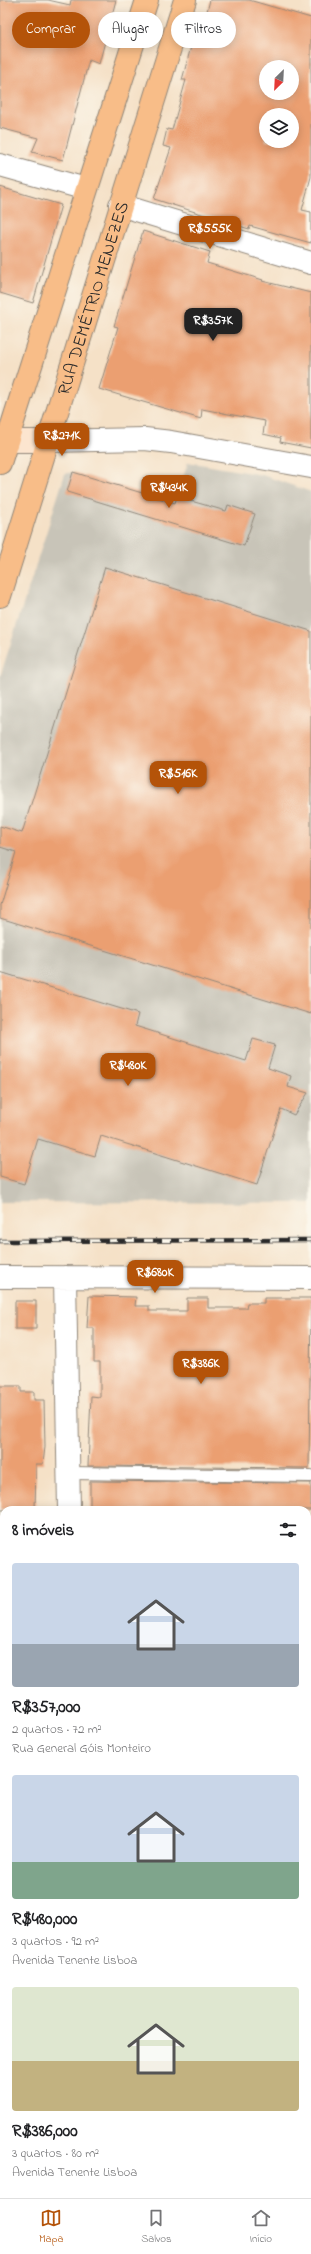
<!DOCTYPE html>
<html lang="pt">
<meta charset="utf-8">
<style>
:root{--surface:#fff;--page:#f2f2f2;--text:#202124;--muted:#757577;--line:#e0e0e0;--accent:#b45309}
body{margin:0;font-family:"Indie Flower",sans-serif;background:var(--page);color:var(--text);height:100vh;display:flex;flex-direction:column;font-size:15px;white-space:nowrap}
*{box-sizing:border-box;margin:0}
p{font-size:13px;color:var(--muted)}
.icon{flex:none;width:22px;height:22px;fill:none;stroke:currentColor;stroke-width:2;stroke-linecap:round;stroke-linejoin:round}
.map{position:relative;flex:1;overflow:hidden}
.details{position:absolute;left:0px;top:1506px;width:311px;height:692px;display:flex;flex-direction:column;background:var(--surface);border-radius:12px 12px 0 0;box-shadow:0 2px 10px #0003}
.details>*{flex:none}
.guide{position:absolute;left:12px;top:12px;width:287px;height:36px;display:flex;gap:8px}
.needle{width:26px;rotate:204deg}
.buttons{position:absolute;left:259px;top:60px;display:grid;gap:8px}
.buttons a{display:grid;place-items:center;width:40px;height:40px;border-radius:50%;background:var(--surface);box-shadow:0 2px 10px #0003;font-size:20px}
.price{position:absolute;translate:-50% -34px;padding:0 9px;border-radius:8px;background:var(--accent);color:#fff;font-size:13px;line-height:26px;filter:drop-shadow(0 1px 2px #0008)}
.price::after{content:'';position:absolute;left:50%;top:24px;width:12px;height:9px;margin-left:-6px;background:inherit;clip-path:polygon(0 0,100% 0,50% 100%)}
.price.selected{background:#222;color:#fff}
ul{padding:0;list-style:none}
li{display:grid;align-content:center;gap:8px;height:212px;padding:0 12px}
li span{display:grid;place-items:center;height:124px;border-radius:4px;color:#555}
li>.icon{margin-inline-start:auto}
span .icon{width:72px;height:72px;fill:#fffc;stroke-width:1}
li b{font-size:17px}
h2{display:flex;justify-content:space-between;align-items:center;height:48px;padding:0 12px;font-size:17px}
.chip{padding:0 14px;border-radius:18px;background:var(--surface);box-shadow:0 2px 10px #0003;font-size:14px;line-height:36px}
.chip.selected{background:var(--accent);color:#fff}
.tab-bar{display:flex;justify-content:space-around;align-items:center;height:56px;border-top:1px solid var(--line);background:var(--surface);font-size:11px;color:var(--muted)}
.tab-bar a{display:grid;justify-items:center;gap:2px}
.tab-bar .selected{color:var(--accent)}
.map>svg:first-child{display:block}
.industrial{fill:#c8c4b8}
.building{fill:#eb9f71;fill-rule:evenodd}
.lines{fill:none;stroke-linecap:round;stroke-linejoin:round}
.lane-casing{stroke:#908679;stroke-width:14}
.street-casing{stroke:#908679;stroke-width:24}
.secondary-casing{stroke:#908679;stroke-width:24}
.primary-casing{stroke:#908679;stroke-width:24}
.lane{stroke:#fff;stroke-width:12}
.street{stroke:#fff;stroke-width:22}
.secondary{stroke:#fce5cf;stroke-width:22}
.primary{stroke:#f8bd88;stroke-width:22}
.rail-casing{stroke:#2b2b2b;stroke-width:4.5}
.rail{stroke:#fbf7ec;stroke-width:3;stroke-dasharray:9;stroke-linecap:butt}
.labels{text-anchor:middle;stroke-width:4;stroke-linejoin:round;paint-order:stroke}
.street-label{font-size:18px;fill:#2b2b2b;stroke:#fbf7ec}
</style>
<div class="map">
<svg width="311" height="2198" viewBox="0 0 311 2198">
<rect width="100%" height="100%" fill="#fbf7ec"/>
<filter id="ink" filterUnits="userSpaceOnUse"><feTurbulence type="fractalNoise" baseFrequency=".025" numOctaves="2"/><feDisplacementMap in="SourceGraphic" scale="8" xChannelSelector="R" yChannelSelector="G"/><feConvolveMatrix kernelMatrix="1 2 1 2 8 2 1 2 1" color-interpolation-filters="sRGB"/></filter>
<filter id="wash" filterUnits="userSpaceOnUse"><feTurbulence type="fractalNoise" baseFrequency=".012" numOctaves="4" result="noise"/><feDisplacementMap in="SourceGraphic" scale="16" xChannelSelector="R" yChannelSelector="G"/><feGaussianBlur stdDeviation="0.9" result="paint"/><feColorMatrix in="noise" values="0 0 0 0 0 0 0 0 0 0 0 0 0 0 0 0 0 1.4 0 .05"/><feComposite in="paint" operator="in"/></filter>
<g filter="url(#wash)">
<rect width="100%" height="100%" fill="#f5e1c7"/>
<path class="industrial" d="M188,462L262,475L311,492V1203L0,1202V677L65,474L73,472L175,503Z"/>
<g id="blocks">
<path class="building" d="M0,0H48L70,5L71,0H116L99,64L89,60L63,160L32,152L38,138L0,128Z
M210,0H249L311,18V177L302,210L311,212V243L250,226L249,229L154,199L171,148L163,146L167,129L172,130L186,80H182L192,43L198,45ZM266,67H292V93H266ZM266,115H292V141H266Z
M0,187L61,205L33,303L0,293Z
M143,231L210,252L207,263L263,280L262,281L311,293V448L280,442L281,438L263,434L265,421L202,409L201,419L99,389L118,327L114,326Z
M73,472L175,503L177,497L226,511L228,505L255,514L244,546L67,492Z
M105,567L311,631V1014L0,918V905L16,852L0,847V826L22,833Z
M0,972L138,1014L135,1026L246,1061L253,1039L275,1045L268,1068L291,1076L288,1087L308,1093L294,1115L281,1109L257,1185L101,1136L95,1156L38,1139L24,1184L0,1177Z
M89,1296L136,1297L135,1306H149V1311H187V1298H208V1308H246L247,1303H264V1298H311L309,1468L88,1466L91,1396L100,1397V1362H94V1328H87Z
M15,1301H36V1329H15Z
M0,1386H21V1392H34V1400H44L45,1447L43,1464H36L35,1510H0Z
M90,1481L311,1483V1510H90Z"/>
</g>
</g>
<g filter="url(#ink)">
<use href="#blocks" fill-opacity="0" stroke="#908679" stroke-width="1"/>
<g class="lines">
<g class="lane-casing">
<path id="lane" d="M69,1473L311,1476"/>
</g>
<g class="street-casing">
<path id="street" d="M0,165L86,189
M120,205L311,263
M47,441L145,439L171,442L311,467
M0,1277L311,1278
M65,1277L69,1510"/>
</g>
<g class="secondary-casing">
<path id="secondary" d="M0,441H47
M307,1837H311
M0,1839H4
M60,2198V2194"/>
</g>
<g class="primary-casing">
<g id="primary">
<path d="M0,463L147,0"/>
<path id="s1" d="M0,596L185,0"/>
</g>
</g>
<use href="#lane" class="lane"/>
<use href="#street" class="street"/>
<use href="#secondary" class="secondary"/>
<use href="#primary" class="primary"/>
<g class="rail-casing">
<path id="rail" d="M0,1241L311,1240"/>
</g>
<use href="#rail" class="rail"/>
</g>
</g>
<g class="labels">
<g class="street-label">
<text dy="6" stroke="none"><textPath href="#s1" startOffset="312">RUA DEMÉTRIO MENEZES</textPath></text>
</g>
</g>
</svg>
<div class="buttons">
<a><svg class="needle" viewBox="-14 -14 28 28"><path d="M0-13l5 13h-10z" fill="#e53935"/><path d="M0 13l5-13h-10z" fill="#757577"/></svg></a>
<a><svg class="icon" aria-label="layers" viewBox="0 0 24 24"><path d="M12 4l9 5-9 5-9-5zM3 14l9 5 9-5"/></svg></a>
</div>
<b class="price" style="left:210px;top:250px">R$555K</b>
<b class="price selected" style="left:213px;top:342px">R$357K</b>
<b class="price" style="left:62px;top:457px">R$271K</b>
<b class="price" style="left:169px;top:509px">R$434K</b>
<b class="price" style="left:178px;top:795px">R$516K</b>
<b class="price" style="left:128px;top:1087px">R$480K</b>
<b class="price" style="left:155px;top:1294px">R$680K</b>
<b class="price" style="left:201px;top:1385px">R$386K</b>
<div class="guide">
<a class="chip selected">Comprar</a>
<a class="chip">Alugar</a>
<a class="chip">Filtros</a>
</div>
<section class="details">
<h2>8 imóveis<svg class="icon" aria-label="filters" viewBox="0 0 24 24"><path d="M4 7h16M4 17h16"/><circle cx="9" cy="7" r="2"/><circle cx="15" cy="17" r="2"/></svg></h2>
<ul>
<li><span style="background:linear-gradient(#c9d6e8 65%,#9aa5b1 0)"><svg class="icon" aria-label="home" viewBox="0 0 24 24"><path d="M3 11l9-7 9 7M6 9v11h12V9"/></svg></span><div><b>R$357,000</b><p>2 quartos · 72 m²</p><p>Rua General Góis Monteiro</p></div></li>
<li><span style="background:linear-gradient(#c9d6e8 70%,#7fa58c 0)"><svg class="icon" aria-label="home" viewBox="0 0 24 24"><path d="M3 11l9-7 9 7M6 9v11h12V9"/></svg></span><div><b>R$480,000</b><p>3 quartos · 92 m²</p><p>Avenida Tenente Lisboa</p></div></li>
<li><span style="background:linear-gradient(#dfe7d0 60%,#c2b280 0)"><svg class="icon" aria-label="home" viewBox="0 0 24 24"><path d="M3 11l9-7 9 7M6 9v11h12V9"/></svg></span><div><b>R$386,000</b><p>3 quartos · 80 m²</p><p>Avenida Tenente Lisboa</p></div></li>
</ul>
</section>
</div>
<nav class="tab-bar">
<a class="selected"><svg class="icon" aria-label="map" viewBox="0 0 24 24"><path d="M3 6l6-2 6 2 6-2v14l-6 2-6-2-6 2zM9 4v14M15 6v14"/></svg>Mapa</a>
<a><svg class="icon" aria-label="saved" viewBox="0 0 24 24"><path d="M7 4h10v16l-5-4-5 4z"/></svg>Salvos</a>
<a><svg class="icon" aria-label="home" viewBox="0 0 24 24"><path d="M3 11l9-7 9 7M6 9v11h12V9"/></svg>Início</a>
</nav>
